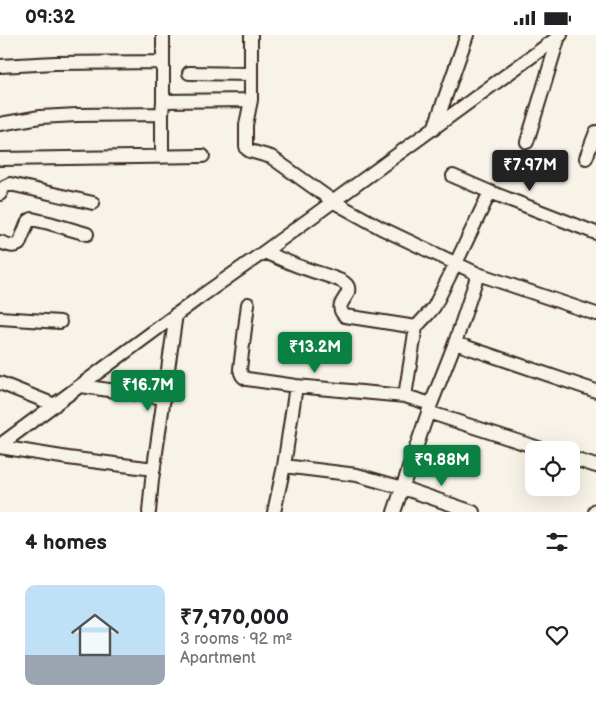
<!DOCTYPE html>
<meta charset="utf-8">
<style>
:root{--surface:#fff;--page:#f2f2f2;--text:#202124;--muted:#757577;--accent:#0b8043}
body{margin:0;font-family:"Balsamiq Sans",sans-serif;background:var(--page);color:var(--text);height:100vh;display:flex;flex-direction:column;font-size:19px;white-space:nowrap}
*{box-sizing:border-box;margin:0}
p{font-size:16px;color:var(--muted)}
.icon{flex:none;width:28px;height:28px;fill:none;stroke:currentColor;stroke-width:2;stroke-linecap:round;stroke-linejoin:round}
.map{position:relative;height:477px;overflow:hidden}
.details{display:flex;flex-direction:column;background:var(--surface);flex:1}
.details>*{flex:none}
.buttons{position:absolute;left:525px;top:406px;display:grid;gap:10px}
.buttons a{display:grid;place-items:center;width:55px;height:55px;border-radius:10px;background:var(--surface);box-shadow:0 5px 20px #0002;font-size:25px}
.price{position:absolute;translate:-50% -42px;padding:0 11px;border-radius:5px;background:var(--accent);color:#fff;font-size:16px;line-height:32px;filter:drop-shadow(0 1px 2px #0008)}
.price::after{content:'';position:absolute;left:50%;top:30px;width:15px;height:11px;margin-left:-8px;background:inherit;clip-path:polygon(0 0,100% 0,50% 100%)}
.price.on{background:#222;color:#fff}
ul{padding:0;list-style:none}
li{display:flex;align-items:center;gap:15px;height:125px;padding:0 25px}
li span{display:grid;place-items:center;flex:none;width:140px;height:100px;border-radius:10px;color:#555}
li>.icon{margin-inline-start:auto}
span .icon{width:60px;height:60px;fill:#fffc;stroke-width:1}
li b{font-size:21px}
h2{display:flex;justify-content:space-between;align-items:center;height:60px;padding:0 25px;font-size:21px}
.status{display:flex;justify-content:space-between;align-items:center;height:35px;padding:0 25px;background:var(--surface);direction:ltr}
.status svg{height:14px;fill:currentColor}
.map>svg:first-child{display:block}
.lines{fill:none;stroke-linecap:round;stroke-linejoin:round}
.minor-casing{stroke:#3b2a1e;stroke-width:16}
.minor{stroke:#f7f3e8;stroke-width:12}
</style>
<div class="status"><b>09:32</b><svg viewBox="0 0 49 12"><path d="M0 12V9h3v3zM5 12V6h3v6zM10 12V3h3v9zM15 12V0h3v12zM26 1h20v11H26zM47 4h2v5h-2z"/></svg></div>
<div class="map">
<svg width="596" height="477" viewBox="0 0 596 477">
<rect width="100%" height="100%" fill="#f7f3e8"/>
<filter id="ink" filterUnits="userSpaceOnUse"><feTurbulence type="fractalNoise" baseFrequency=".02" numOctaves="2"/><feDisplacementMap in="SourceGraphic" scale="10" xChannelSelector="R" yChannelSelector="G"/><feConvolveMatrix kernelMatrix="1 2 1 2 8 2 1 2 1" color-interpolation-filters="sRGB"/></filter>
<g filter="url(#ink)">
<g class="lines">
<g class="minor-casing">
<path id="minor" d="M251,0V65L246,90V111L247,114L250,116L271,122L334,167L381,193L478,239L596,279
M0,31L55,28L163,27
M189,38L251,39
M163,66V0
M0,89L40,82L77,80L162,79
M434,94L467,0
M527,107L559,1
M162,122V79L163,66L251,65
M586,123L596,97
M0,124L203,121
M453,141L490,157L596,198
M0,159L4,152L10,149L93,168
M0,207C6,209 13,213 19,209L27,189L29,186L32,184L49,188L87,199
M264,217C277,222 289,228 301,232C314,237 327,240 339,245C342,246 347,249 348,252C351,263 332,269 345,281L416,292
M248,269L240,334C241,339 242,342 247,344L296,351L405,361L431,369
M0,283L60,287
M455,308L596,356
M0,348L55,370
M81,351L165,363
M405,361L416,292L429,278L434,272L456,228L490,157
M428,377L545,415
M0,410L200,262L264,217L561,0
M0,412L68,423L154,434
M571,423L596,431
M284,431L357,440L403,453L473,477
M149,477L152,445L176,279
M274,477L284,431L296,351
M394,477L431,369L455,308L478,239
M595,477L596,475"/>
</g>
<use href="#minor" class="minor"/>
</g>
</g>
</svg>
<div class="buttons">
<a><svg class="icon" aria-label="locate" viewBox="0 0 24 24"><circle cx="12" cy="12" r="6"/><path d="M12 2v4M12 18v4M2 12h4M18 12h4"/></svg></a>
</div>
<b class="price on" style="left:530px;top:157px">₹7.97M</b>
<b class="price" style="left:315px;top:339px">₹13.2M</b>
<b class="price" style="left:148px;top:377px">₹16.7M</b>
<b class="price" style="left:442px;top:452px">₹9.88M</b>
</div>
<section class="details">
<h2>4 homes<svg class="icon" aria-label="filters" viewBox="0 0 24 24"><path d="M4 7h16M4 17h16"/><circle cx="9" cy="7" r="2"/><circle cx="15" cy="17" r="2"/></svg></h2>
<ul>
<li><span style="background:linear-gradient(#bfe0f5 70%,#9aa5b1 0)"><svg class="icon" aria-label="home" viewBox="0 0 24 24"><path d="M3 11l9-7 9 7M6 9v11h12V9"/></svg></span><div><b>₹7,970,000</b><p>3 rooms · 92 m²</p><p>Apartment</p></div><svg class="icon" aria-label="heart" viewBox="0 0 24 24"><path d="M12 20l-8-8c-3-5 5-10 8-4 3-6 11-1 8 4z"/></svg></li>
</ul>
</section>
